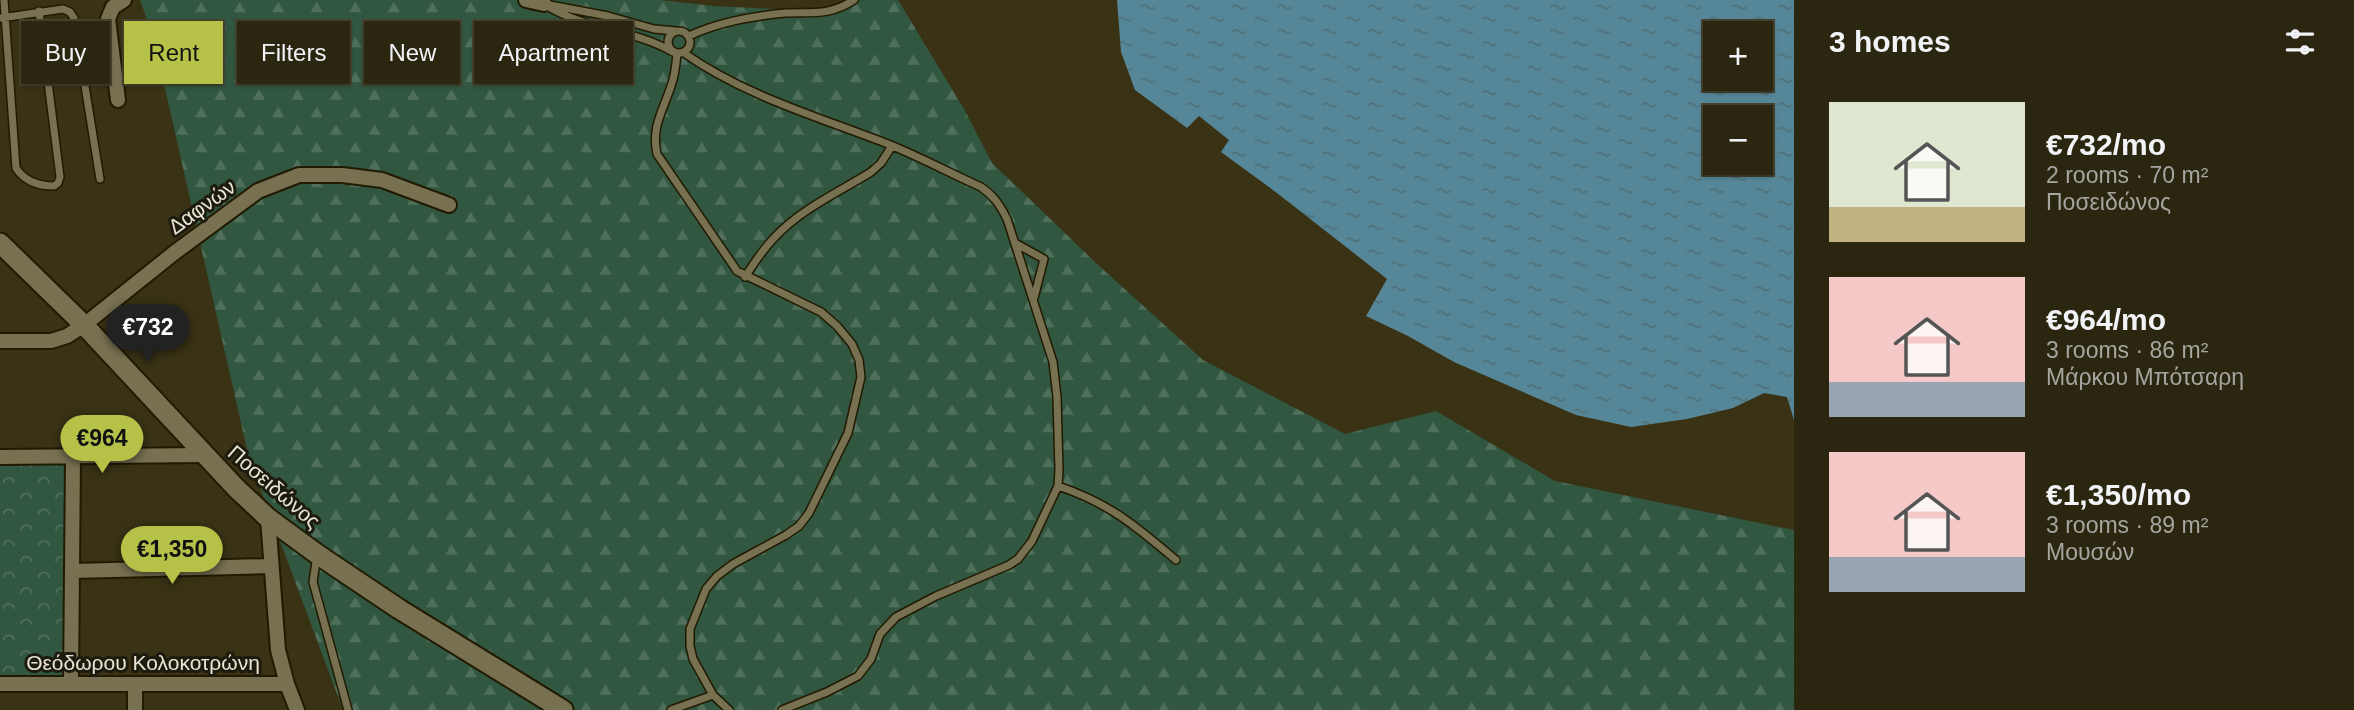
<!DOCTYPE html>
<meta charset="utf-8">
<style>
:root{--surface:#2b2610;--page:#332e19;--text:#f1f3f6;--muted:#a6a59f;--line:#474330;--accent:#b6c148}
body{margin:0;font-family:Helvetica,sans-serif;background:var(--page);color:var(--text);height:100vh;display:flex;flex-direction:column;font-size:26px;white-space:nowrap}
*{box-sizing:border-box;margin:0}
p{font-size:23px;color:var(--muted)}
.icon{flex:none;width:38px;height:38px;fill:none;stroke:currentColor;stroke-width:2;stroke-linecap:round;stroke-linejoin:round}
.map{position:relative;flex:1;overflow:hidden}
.drawer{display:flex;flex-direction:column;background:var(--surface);width:560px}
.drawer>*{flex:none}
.top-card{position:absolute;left:21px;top:21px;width:665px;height:63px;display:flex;gap:14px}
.fabs{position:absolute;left:1703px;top:21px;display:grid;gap:14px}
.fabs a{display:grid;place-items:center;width:70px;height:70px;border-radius:0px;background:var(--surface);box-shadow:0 2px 5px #0004,0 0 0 2px var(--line);font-size:35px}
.price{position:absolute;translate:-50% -60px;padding:0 16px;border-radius:24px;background:var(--accent);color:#111;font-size:23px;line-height:46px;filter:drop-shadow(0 2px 4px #0008)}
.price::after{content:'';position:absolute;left:50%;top:42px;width:21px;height:16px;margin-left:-10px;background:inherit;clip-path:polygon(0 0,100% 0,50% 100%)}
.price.selected{background:#222;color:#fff}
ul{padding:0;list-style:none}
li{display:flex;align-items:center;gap:21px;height:175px;padding:0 35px}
li span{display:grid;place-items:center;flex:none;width:196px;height:140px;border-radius:0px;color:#555}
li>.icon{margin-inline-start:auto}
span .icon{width:84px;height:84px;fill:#fffc;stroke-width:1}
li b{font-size:30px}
h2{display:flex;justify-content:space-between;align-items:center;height:84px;padding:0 35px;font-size:30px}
.tag{padding:0 24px;border-radius:0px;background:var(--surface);box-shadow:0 2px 5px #0004,0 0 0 2px var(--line);font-size:24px;line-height:63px}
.tag.selected{background:var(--accent);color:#111}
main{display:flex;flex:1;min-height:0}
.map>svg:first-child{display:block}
.forest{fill:url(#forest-firs)}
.park{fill:url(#park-crowns)}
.water{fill:url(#water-ripples);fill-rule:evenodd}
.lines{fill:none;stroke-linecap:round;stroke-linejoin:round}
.lane-casing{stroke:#211a00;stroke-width:10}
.street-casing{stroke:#211a00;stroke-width:18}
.secondary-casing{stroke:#211a00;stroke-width:23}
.lane{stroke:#777051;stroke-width:7}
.street{stroke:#777051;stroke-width:14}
.secondary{stroke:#777051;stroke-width:19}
.labels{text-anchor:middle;stroke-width:6;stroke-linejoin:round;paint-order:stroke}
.street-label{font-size:21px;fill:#e9e5d4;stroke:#1d1a0e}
</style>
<main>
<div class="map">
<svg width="1794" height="710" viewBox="0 0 1794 710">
<defs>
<pattern id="forest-firs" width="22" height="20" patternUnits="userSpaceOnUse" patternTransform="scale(1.75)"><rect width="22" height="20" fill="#315740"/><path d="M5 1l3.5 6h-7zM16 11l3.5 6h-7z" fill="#4f6f5b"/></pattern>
<pattern id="park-crowns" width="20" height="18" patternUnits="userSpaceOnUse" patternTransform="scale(1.75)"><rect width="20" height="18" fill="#315740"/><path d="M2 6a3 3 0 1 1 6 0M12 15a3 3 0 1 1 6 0" fill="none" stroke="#4f6f5b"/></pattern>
<pattern id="water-ripples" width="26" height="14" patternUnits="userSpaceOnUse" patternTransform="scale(1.75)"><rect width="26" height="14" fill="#568798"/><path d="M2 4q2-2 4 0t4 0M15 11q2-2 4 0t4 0" fill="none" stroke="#507079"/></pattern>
</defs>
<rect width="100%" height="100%" fill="#393215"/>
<path class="forest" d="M140,0H661L713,6L814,11L862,0H898L964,109L992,163L1096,263L1203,360L1345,434L1436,411L1555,481L1794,530V710H343L249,458L153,36Z"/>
<path class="park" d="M0,457L69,458L72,679H0Z"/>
<path class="water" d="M1117,0H1794V420L1787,397L1764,393L1733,408L1687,419L1631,427L1576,415L1454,362L1408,336L1366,316L1387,279L1277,193L1221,152L1229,140L1199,116L1187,128L1135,90L1121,52ZM1715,33H1760V79H1715ZM1715,117H1760V163H1715Z"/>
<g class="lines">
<g class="lane-casing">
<path id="lane" d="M4,0L16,168C25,182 39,186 54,186L58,183L60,177L39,11
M544,4C586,31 631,28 673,52
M550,5L608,16L654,29L676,31
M1,18L63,9L70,12L74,18L100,179
M668 42a11 11 0 1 1 22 0a11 11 0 1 1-22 0Z
M689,36C718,22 753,16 785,13C813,12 829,16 854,0
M684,53C745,96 819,117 888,144C920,157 950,173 981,187C994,196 1000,205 1007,219L1053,362L1057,397L1059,470L1058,486L1032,541L1018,559L1009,565L936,596L896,617L880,634L871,659L858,676L827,692L782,710
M677,54C676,65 675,76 671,86C663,111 651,127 657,154L737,271L821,312L837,326L852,344L859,360L861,377L848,433L809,513L799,526L786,535L733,564L717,576L706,589L690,629V646L693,659L713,695L729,710
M1015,243L1044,259L1034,298
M745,277C754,263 763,249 775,237C801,209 839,192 871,172L881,163L892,146
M1058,486C1109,503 1136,526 1176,560
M317,555L313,582L348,710
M671,710L713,695"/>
</g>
<g class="street-casing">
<path id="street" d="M526,0L544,4
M118,100L108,19L113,7L124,0
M0,341H51L67,336L84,325L174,253L258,191L299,175H342L382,180L449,205
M0,457L204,455
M268,518L278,650L287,684L297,710
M72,571L271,566
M0,684H287
M71,684L73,458
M135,710V684"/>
</g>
<g class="secondary-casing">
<path id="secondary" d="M0,243L84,325L236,488L268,518L317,554L399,609L563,710"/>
</g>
<use href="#lane" class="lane"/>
<use href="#street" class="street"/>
<use href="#secondary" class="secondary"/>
</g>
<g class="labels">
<g class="street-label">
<text transform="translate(202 207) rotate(-36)" y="7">Δαφνών</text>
<text transform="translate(274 487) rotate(41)" y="7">Ποσειδώνος</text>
<text x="143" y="670">Θεόδωρου Κολοκοτρώνη</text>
</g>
</g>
</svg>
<div class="fabs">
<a>+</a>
<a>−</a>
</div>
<b class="price selected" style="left:148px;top:364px">€732</b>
<b class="price" style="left:102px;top:475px">€964</b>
<b class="price" style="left:172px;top:586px">€1,350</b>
<div class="top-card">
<a class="tag">Buy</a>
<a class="tag selected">Rent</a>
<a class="tag">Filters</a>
<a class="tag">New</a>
<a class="tag">Apartment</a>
</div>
</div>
<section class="drawer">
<h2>3 homes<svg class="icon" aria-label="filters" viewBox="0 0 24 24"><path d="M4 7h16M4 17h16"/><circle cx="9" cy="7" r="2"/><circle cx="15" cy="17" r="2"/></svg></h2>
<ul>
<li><span style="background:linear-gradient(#dfe7d0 75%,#c2b280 0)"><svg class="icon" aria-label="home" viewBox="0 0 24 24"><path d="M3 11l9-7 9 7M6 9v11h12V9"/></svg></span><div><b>€732/mo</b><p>2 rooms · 70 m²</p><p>Ποσειδώνος</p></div></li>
<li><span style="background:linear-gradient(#f6c9c9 75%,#9aa5b1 0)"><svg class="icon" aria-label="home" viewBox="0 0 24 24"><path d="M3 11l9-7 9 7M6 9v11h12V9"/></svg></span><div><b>€964/mo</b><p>3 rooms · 86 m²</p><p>Μάρκου Μπότσαρη</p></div></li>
<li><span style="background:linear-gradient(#f6c9c9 75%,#9aa5b1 0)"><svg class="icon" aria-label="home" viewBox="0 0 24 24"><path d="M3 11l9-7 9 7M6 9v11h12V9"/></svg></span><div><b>€1,350/mo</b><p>3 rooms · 89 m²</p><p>Μουσών</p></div></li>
</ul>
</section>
</main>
